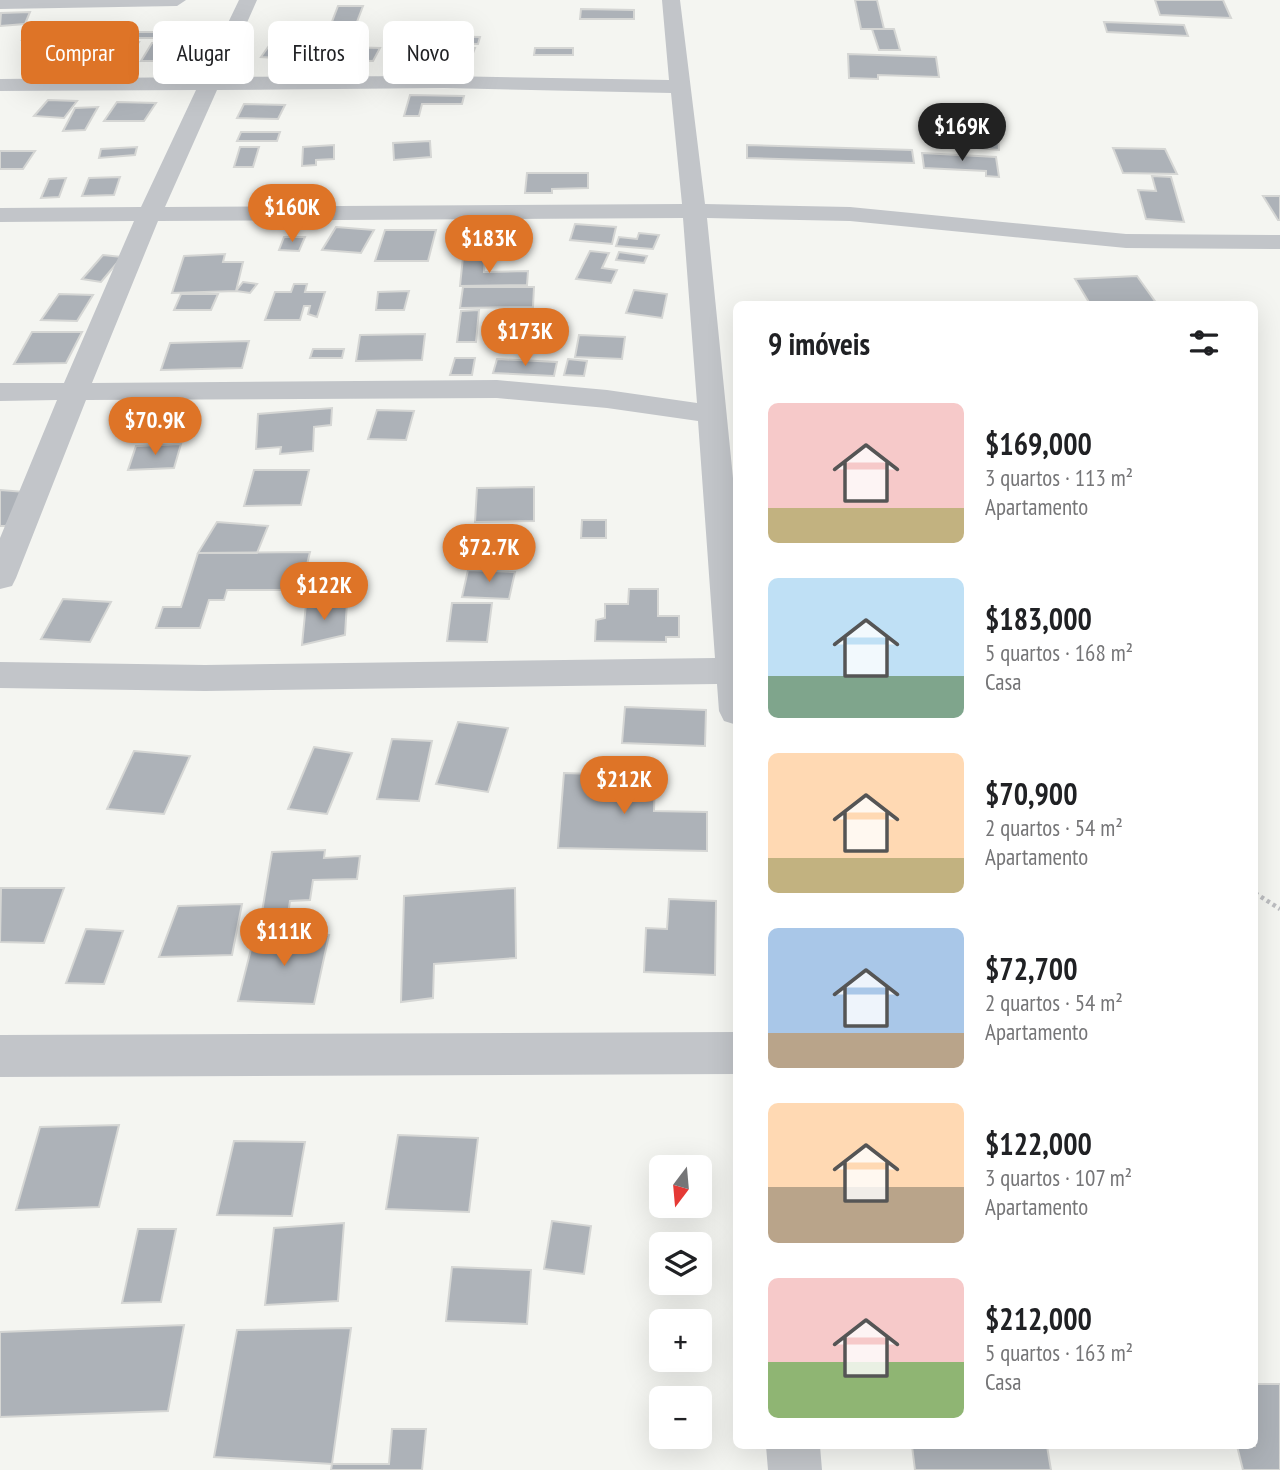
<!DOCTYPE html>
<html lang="pt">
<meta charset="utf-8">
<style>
:root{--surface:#fff;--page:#f2f2f2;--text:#202124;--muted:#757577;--accent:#de7427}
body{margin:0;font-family:"PT Sans Narrow",sans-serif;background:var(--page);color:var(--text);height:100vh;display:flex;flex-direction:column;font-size:26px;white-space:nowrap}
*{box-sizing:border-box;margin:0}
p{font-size:23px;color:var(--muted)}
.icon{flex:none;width:38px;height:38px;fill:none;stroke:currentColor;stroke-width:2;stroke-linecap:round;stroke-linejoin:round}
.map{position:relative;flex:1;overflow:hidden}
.drawer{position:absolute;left:733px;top:301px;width:525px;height:1148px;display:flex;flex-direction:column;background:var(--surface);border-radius:10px;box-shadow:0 7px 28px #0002}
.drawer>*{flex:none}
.hud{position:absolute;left:21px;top:21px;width:607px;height:63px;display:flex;gap:14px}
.needle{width:46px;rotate:196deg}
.buttons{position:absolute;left:649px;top:1155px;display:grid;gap:14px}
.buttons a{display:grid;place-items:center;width:63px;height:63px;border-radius:10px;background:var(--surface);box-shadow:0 7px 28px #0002;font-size:35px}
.price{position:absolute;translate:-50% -60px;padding:0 16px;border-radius:24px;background:var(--accent);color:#fff;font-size:23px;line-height:46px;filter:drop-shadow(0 2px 4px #0008)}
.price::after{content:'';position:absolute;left:50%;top:42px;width:21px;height:16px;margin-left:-10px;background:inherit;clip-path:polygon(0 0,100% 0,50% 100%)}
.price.selected{background:#222;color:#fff}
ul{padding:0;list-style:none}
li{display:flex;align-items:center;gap:21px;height:175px;padding:0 35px}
li span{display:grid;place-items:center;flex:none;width:196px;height:140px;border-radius:10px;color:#555}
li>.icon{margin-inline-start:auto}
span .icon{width:84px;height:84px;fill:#fffc;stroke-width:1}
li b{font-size:30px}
h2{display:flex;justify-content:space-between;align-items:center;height:84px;padding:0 35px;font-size:30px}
.pill{padding:0 24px;border-radius:10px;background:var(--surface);box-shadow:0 7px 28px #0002;font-size:24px;line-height:63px}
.pill.selected{background:var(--accent);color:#fff}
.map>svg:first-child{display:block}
.building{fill:#adb2b8;stroke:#d5d6d4;stroke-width:2}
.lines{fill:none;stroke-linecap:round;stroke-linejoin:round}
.path{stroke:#bcbdc0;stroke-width:4.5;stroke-dasharray:3.5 3.5;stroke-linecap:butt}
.street{fill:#c2c5c9;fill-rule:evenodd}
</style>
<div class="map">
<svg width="1280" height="1470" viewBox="0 0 1280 1470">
<rect width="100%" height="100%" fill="#f4f5f1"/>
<path class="building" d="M855,0H877L884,29H861Z
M1155,0H1223L1231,18L1160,15Z
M338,6H363L355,27H330Z
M581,9L634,10V19H580Z
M30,12L25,24L0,26L1,13Z
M1104,22L1184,25L1188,36L1107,32Z
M872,29H894L900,50H879Z
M28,31H54L48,40H22Z
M132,32H159L155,38H120Z
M425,36L480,37L478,44L423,43Z
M309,38L342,39L331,62H298Z
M273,40L307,42L296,59L261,57Z
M112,42H139L133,51L107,52Z
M152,43H191L186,51H170L164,61H141Z
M419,46L475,48L469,64L412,62Z
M342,47L380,48L373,61L333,60Z
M535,48H573V55H534Z
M848,54L936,57L939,77L878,75V79L849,78Z
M410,95L464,96L462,104H422L419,116H404Z
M48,100L77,101L64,118L34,116Z
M117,102L156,103L144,121H104Z
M244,104L285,105L278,119L237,118Z
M98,107L85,130L63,131L75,108Z
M943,122L962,124V128L998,131L999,150L943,145Z
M241,132H280L277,141H237Z
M430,141L431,157L394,160L393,143Z
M334,145V159L316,160V165L302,166L303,147Z
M747,145L912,150L914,163L747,158Z
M137,147L135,155L99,158L101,149Z
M240,147H259L253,167H234Z
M1113,148L1165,149L1177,174L1123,173Z
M0,151H35L23,169H0Z
M922,153L996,157L999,177L986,176V171L924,168Z
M527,173H588V188L552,189V193H525Z
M1152,176L1171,177L1184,222L1146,219L1138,190L1156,191Z
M120,177L114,195L82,196L89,178Z
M66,178L59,197L41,198L49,179Z
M1263,196H1280V220H1278Z
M575,224L616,227L612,244L570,240Z
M336,227L374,230L361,253L322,250Z
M385,230H436L428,261H375Z
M639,233L659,235L653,249L616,246L619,237L637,239Z
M284,237H305L299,251L279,250Z
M590,251L609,253L602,268L617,270L611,283L576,279Z
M619,252L647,256L644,263L616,260Z
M225,254L223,262H243L236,291L172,293L184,256Z
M103,255L122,257L101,282L82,279Z
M463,257H485L484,272L528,271L527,285L460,286Z
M1137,276L1157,304H1090L1075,279Z
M243,282L257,284L250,293L236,291Z
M294,284H307L305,292H325L317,317L308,314L310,306H304L300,320H265L275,292H291Z
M463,287H534L533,307L460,308Z
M634,290L667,294L662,318L626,313Z
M409,291L404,310H376L378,292Z
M59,294L93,295L77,321L41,320Z
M181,294H218L211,310H174Z
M479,310L476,342H457L461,311Z
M32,332H82L66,363L14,364Z
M425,334L422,360L356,361L360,335Z
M579,335L625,337L622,359L575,357Z
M249,341L242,368L161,370L170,343Z
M313,349H344L342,358H310Z
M455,358H475L472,375H450Z
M497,359L557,362L554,376L493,373Z
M568,359L587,361L584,376L564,375Z
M332,408L331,425L314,427L313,451L280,454L281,447L256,449L258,414Z
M377,410L414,411L406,440L368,439Z
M181,444L174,468L128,470L136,446Z
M254,470H309L301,505L244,506Z
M534,487V521L475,522L477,488Z
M0,490L26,492L6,526H0Z
M582,520H606V538H581Z
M217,522L268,526L257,553H198Z
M310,552L301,590H227L224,600H209L200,628H156L163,607H181L198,553Z
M468,570L515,572L509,599L462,597Z
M629,589H658V616H679V637H666V642L595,641L596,620L605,618V604H628Z
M63,599L111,602L90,642L41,639Z
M347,602L345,635L302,645L306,604Z
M452,603H492L487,642L447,641Z
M625,707L706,710L705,746L622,743Z
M458,722L508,728L488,792L436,784Z
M392,739L432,741L419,801L377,799Z
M314,747L352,753L327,814L288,809Z
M134,751L190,756L164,814L107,809Z
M564,773L655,776L654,811L707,812V851L558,848Z
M325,850L324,858L360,856L357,879L313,880L310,900L290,901L286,928L259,930L272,852Z
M1,888H64L44,943L0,942Z
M515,888L516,958L434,964L433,998L401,1002L404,896Z
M669,899L716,901L715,975L644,972L646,928L667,929Z
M242,904L232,955L159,957L178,906Z
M86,929L123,931L104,984L66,983Z
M255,933L329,935L314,1004L238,1001Z
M119,1125L99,1207L16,1210L40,1127Z
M398,1135L478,1138L469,1212L386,1209Z
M234,1141L305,1142L292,1216L217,1215Z
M552,1221L591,1226L584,1274L544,1269Z
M344,1223L338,1301L265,1305L274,1228Z
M138,1229H176L161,1302L122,1303Z
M452,1267L531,1270L527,1324L446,1321Z
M184,1325L168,1411L0,1417V1332Z
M351,1328L332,1464L214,1457L237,1330Z
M1255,1384H1280V1470H1243L1237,1446H1255Z
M392,1429H426L422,1470H331L332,1464H389Z
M912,1446H1047L1051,1470H915Z"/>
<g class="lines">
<path class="path" d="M1255,893L1280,909"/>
<path class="street" d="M0,0H186L177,6L0,9Z
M239,0H257L223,77L444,76L669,80L662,0H680L705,204L850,207L1126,234L1280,235V249L1126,248L850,221L707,218L737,518V725L724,721L719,711L717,684L205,691L0,688V662L205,665L715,658L698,421L607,408L497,398L86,400L16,578L12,586L0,589V538L57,400L0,401V383H64L134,221L0,222V208L141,207L196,90L0,91V79L202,77ZM444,88L671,93L682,204L165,207L217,90ZM683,218L697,403L607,390L497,380L92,383L158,221Z
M737,1032V1074L0,1077V1035Z
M766,1446H820L822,1470H768Z"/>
</g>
</svg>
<div class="buttons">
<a><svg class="needle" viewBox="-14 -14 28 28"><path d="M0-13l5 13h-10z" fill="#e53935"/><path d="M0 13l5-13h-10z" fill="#757577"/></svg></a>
<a><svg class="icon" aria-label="layers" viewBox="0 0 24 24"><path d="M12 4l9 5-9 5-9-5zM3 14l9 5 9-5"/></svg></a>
<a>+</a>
<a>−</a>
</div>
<b class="price selected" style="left:962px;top:163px">$169K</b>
<b class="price" style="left:292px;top:244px">$160K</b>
<b class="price" style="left:489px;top:275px">$183K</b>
<b class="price" style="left:525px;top:368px">$173K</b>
<b class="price" style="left:155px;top:457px">$70.9K</b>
<b class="price" style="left:489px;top:584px">$72.7K</b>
<b class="price" style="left:324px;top:622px">$122K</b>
<b class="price" style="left:624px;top:816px">$212K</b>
<b class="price" style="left:284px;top:968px">$111K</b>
<div class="hud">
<a class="pill selected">Comprar</a>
<a class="pill">Alugar</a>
<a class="pill">Filtros</a>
<a class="pill">Novo</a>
</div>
<section class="drawer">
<h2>9 imóveis<svg class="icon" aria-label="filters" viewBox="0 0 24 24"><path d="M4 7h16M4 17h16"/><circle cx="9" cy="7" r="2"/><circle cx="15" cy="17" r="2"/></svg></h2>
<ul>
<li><span style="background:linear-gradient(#f6c9c9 75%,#c2b280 0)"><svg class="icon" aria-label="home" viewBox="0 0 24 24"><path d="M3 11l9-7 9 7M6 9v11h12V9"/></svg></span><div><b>$169,000</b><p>3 quartos · 113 m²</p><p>Apartamento</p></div></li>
<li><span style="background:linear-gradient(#bfe0f5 70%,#7fa58c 0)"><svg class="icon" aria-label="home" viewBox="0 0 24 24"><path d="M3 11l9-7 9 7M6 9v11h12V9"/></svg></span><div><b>$183,000</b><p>5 quartos · 168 m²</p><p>Casa</p></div></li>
<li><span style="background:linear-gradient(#ffd9b3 75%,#c2b280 0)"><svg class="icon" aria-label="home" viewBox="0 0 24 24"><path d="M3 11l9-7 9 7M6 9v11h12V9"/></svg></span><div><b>$70,900</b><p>2 quartos · 54 m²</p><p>Apartamento</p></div></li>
<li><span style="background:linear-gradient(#a9c7e8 75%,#b9a48a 0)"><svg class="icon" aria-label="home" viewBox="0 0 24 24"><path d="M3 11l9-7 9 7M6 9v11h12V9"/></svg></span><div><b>$72,700</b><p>2 quartos · 54 m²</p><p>Apartamento</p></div></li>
<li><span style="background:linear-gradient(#ffd9b3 60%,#b9a48a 0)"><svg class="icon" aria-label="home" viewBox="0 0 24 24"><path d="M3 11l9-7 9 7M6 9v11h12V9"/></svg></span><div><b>$122,000</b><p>3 quartos · 107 m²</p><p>Apartamento</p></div></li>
<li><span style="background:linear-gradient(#f6c9c9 60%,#8fb573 0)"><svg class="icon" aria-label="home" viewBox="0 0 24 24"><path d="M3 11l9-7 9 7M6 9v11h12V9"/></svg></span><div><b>$212,000</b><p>5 quartos · 163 m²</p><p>Casa</p></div></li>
</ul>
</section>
</div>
